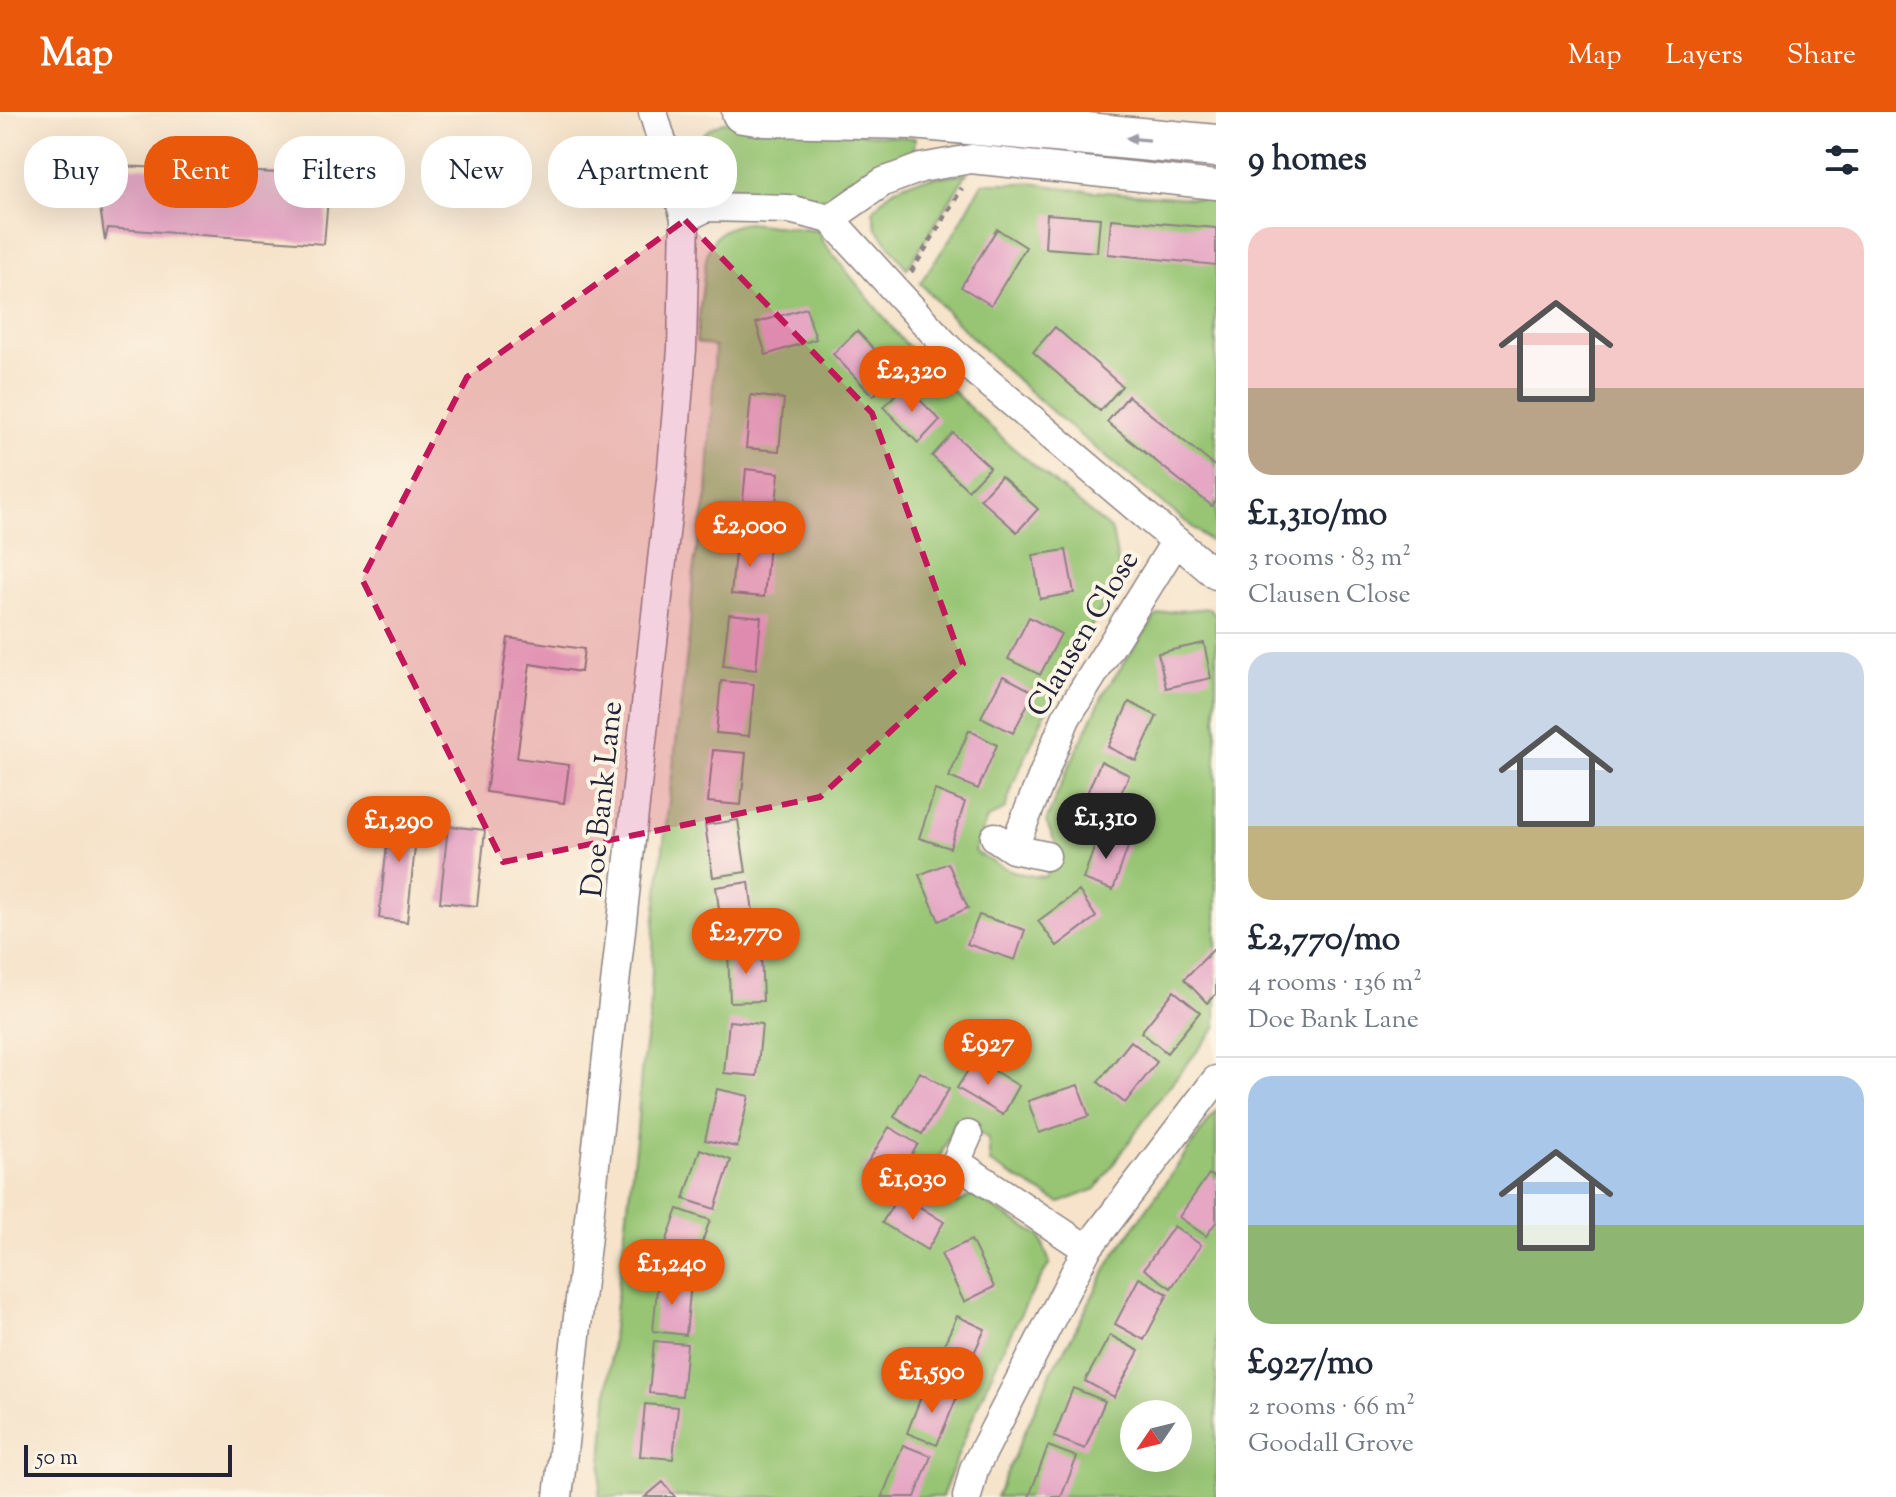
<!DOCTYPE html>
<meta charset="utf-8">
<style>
:root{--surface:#fff;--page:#f6f6f7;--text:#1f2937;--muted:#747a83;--line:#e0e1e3;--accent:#ea580c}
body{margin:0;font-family:"Sorts Mill Goudy",serif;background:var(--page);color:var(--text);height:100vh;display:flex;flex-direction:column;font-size:30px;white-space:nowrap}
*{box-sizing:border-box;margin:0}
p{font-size:26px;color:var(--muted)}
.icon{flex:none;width:44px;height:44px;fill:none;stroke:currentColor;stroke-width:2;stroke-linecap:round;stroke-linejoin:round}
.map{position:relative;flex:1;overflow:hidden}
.side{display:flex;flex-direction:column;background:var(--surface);width:680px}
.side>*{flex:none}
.guide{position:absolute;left:24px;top:24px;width:760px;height:72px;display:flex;gap:16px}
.needle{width:52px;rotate:235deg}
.buttons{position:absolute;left:1120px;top:1288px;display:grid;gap:16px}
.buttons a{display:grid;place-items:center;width:72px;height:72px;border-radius:50%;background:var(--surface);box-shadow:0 8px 32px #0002;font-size:40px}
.scale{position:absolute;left:24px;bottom:20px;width:208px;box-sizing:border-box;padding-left:8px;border:4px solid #22223b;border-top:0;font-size:22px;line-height:28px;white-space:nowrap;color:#22223b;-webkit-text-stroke:6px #fcf5e5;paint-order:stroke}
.price{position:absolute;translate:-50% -68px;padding:0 18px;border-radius:28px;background:var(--accent);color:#fff;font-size:26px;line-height:52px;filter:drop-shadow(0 2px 4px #0008)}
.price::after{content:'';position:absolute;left:50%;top:48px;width:24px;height:18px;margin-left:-12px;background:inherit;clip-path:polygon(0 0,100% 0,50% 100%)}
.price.on{background:#222;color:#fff}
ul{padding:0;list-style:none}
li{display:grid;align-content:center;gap:16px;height:424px;padding:0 32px}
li+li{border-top:2px solid var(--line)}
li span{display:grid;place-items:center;height:248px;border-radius:24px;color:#555}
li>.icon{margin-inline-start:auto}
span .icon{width:144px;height:144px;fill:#fffc;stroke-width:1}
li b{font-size:34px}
h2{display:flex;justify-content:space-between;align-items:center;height:96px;padding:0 32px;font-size:34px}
.tag{padding:0 28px;border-radius:32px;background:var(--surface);box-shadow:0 8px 32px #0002;font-size:28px;line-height:72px}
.tag.on{background:var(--accent);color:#fff}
header{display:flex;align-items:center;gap:48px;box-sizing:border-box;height:112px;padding:0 40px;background:var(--accent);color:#fff}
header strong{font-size:38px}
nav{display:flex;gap:44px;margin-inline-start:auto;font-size:28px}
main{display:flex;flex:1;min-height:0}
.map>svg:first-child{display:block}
.green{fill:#97c573;stroke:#5c7457;stroke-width:2;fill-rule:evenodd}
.building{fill:#e6a7c5}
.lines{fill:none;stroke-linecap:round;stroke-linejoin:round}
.minor-casing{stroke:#8c8282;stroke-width:31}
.highway-casing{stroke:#8c8282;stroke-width:45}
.path{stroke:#8c8282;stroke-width:5;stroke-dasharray:6 6;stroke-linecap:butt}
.minor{stroke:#fff;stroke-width:28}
.highway{stroke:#fff;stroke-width:42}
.oneway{fill:#9c9ca7}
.marked{fill:#c2185b;fill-opacity:0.2;stroke:#c2185b;stroke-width:6;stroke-dasharray:16 10;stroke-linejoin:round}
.labels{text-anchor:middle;stroke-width:8;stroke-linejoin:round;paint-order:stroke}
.street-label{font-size:30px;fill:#22223b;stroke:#fcf5e5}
</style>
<header>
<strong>Map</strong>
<nav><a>Map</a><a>Layers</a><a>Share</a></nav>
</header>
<main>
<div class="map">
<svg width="1216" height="1385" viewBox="0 0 1216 1385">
<rect width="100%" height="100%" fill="#fcf5e5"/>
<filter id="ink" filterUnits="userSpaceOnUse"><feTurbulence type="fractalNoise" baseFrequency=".0125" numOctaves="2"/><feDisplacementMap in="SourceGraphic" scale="16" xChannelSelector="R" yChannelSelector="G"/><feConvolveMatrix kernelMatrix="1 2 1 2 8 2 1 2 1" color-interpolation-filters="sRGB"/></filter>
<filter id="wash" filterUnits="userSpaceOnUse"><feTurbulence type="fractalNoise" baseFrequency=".006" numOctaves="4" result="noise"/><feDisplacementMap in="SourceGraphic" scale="32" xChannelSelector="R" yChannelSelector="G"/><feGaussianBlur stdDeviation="1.8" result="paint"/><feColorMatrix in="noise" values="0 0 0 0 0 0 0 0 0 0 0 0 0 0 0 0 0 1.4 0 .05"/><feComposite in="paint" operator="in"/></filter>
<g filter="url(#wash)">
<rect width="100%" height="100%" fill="#f6e3ca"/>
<path class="green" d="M723,10L915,26L913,48C890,60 853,84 828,86C814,87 798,84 784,82C758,79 687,77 697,35C701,20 710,16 723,10Z
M967,61L907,157L876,115L873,99C899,62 927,68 967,61Z
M982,71H1031L1078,78L1216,88V434C1113,351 1009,270 920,171L955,120Z
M748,111L819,119L823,130L901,227L967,293L1013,336L1112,419L1120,462L1050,590L1014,670L1005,697L987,707L974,739C996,753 1017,764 1045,765L1058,736L1046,710L1066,661L1105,579L1156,504L1166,500L1209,496L1216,503V916L1159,987L1096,1077L1060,1091L990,1051L988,1026L956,1008L927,1074L933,1080L957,1092L972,1083L1040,1124L1050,1151C1004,1224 972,1305 942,1385H599L613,1216L637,1019L641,961L650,902L654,815L662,745L689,525L694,453L707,383L715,235L696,230C698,214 700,197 702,180C706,145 704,116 748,111Z
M1216,999V1385H996L1053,1256L1069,1230L1112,1146ZM1134,1302H1178V1346H1134Z"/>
<g id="blocks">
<path class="building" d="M94,53L330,63L324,132L108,116L105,129Z
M1047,102L1100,106L1097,140L1045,136Z
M1111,107L1216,116V153L1108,142Z
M997,117L1026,135L991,193L961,175Z
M806,196L816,227L766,243L756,211Z
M1055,215L1122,274L1100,299L1033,240Z
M857,219L897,261L873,284L833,242Z
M905,273L940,308L918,331L883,295Z
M751,283L784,287L779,339L746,336Z
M1128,284L1216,355V389L1212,394L1107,310Z
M953,321L990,355L968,378L932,344Z
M746,357L779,361L774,413L741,410Z
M1001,364L1038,397L1017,420L980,387Z
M736,429L769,433L764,485L731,482Z
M1066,438L1074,481L1040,487L1033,443Z
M729,502L761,505L756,558L723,554Z
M1029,505L1061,522L1040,563L1008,547Z
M508,526L584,537L581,560L530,552L517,646L569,653L564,691L486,680Z
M1204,531L1211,566L1166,576L1158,541Z
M1003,564L1034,580L1013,621L981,605Z
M721,569L754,572L749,624L716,621Z
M1129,590L1157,604L1136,649L1108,635Z
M969,618L997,633L978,677L949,665Z
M713,638L746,641L741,693L708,690Z
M1101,649L1129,663L1110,707L1081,695Z
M935,678L965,690L950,736L919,726Z
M391,695L419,698L407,810L379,806Z
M738,708L746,760L713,765L705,713Z
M448,714L485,718L477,794L440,790Z
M1100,720L1129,732L1113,778L1083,767Z
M948,751L968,796L939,809L919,763Z
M749,770L756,823L723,827L716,775Z
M1079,779L1096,805L1057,834L1038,809Z
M979,803L1025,818L1015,848L967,832Z
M1216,835V882L1207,891L1184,867Z
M761,837L763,889L730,890L728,838Z
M1174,879L1200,900L1167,941L1141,920Z
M729,909L762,912L757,964L724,961Z
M1131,929L1157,950L1125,991L1098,970Z
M975,947L1019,974L1003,1003L957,976Z
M920,960L949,977L922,1022L894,1005Z
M1078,973L1089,1004L1039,1021L1028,989Z
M717,977L749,984L737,1035L705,1028Z
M889,1015L918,1032L891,1077L862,1060Z
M700,1037L731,1048L715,1097L684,1087Z
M1209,1062L1216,1067V1110L1206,1124L1179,1105Z
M899,1082L944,1110L927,1138L882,1111Z
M678,1097L710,1108L692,1158L660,1147Z
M1174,1114L1201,1133L1171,1176L1144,1157Z
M971,1128L994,1175L964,1190L941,1142Z
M1139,1166L1168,1182L1144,1228L1115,1212Z
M658,1167L691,1170L686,1223L653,1219Z
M957,1204L985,1217L959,1274L931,1261Z
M1110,1223L1139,1239L1114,1285L1085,1269Z
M654,1229L687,1232L682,1284L649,1281Z
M926,1272L957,1285L937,1333L907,1321Z
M1073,1276L1105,1289L1085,1337L1054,1325Z
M645,1292L678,1295L673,1347L640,1344Z
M903,1333L931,1344L915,1385H882Z
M1048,1334L1077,1345L1061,1385H1029Z
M663,1370L675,1385H645Z"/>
</g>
</g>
<g filter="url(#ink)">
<use href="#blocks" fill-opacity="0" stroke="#8c8282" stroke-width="2"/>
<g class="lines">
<g class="minor-casing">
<path id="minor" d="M685,106L707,95L789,97L830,107L949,237L1216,463
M830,107L883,70L921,56L971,47L1216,73
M995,725L1013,737L1066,606L1176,429
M1013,737L1046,744
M968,1023L956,1050L1087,1137
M558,1385L671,368L682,237L685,106L653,0
M967,1385L974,1357L1087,1137L1216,968"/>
</g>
<g class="highway-casing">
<path id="highway" d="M743,0L765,3L913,6L1216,34"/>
</g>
<path class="path" d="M911,160L962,76"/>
<use href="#minor" class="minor"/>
<use href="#highway" class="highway"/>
</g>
<defs><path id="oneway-solid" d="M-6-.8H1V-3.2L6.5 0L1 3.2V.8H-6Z" transform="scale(2)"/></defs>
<use class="oneway" href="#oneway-solid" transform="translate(1138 27) rotate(-175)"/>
</g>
<path class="marked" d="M685,108L872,301L963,552L820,685L503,750L362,467L467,265Z"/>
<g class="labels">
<g class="street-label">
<text transform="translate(1082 521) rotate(-59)" y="10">Clausen Close</text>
<text transform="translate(601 687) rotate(-84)" y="10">Doe Bank Lane</text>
</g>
</g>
</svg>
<div class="buttons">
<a><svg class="needle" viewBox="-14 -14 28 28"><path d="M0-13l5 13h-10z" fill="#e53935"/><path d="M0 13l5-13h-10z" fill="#747a83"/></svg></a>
</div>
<div class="scale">50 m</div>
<b class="price" style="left:912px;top:302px">£2,320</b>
<b class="price" style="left:750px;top:457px">£2,000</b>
<b class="price on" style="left:1106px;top:749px">£1,310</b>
<b class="price" style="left:399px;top:752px">£1,290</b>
<b class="price" style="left:746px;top:864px">£2,770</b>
<b class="price" style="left:988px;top:975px">£927</b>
<b class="price" style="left:913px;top:1110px">£1,030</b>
<b class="price" style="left:672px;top:1195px">£1,240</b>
<b class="price" style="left:932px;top:1303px">£1,590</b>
<div class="guide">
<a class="tag">Buy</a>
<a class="tag on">Rent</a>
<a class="tag">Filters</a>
<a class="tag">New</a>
<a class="tag">Apartment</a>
</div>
</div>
<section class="side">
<h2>9 homes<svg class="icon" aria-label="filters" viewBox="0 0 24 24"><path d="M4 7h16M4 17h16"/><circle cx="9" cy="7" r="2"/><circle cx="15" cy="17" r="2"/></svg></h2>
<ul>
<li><span style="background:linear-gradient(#f6c9c9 65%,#b9a48a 0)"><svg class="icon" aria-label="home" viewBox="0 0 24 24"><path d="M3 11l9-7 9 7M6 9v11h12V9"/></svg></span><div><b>£1,310/mo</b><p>3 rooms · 83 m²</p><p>Clausen Close</p></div></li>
<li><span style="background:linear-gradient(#c9d6e8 70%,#c2b280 0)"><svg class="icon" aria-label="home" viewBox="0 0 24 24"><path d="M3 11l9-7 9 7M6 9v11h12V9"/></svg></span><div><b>£2,770/mo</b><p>4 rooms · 136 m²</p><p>Doe Bank Lane</p></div></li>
<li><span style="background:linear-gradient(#a9c7e8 60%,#8fb573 0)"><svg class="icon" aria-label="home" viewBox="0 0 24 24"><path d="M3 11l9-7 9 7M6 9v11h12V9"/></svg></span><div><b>£927/mo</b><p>2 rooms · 66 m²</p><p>Goodall Grove</p></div></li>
</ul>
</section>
</main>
